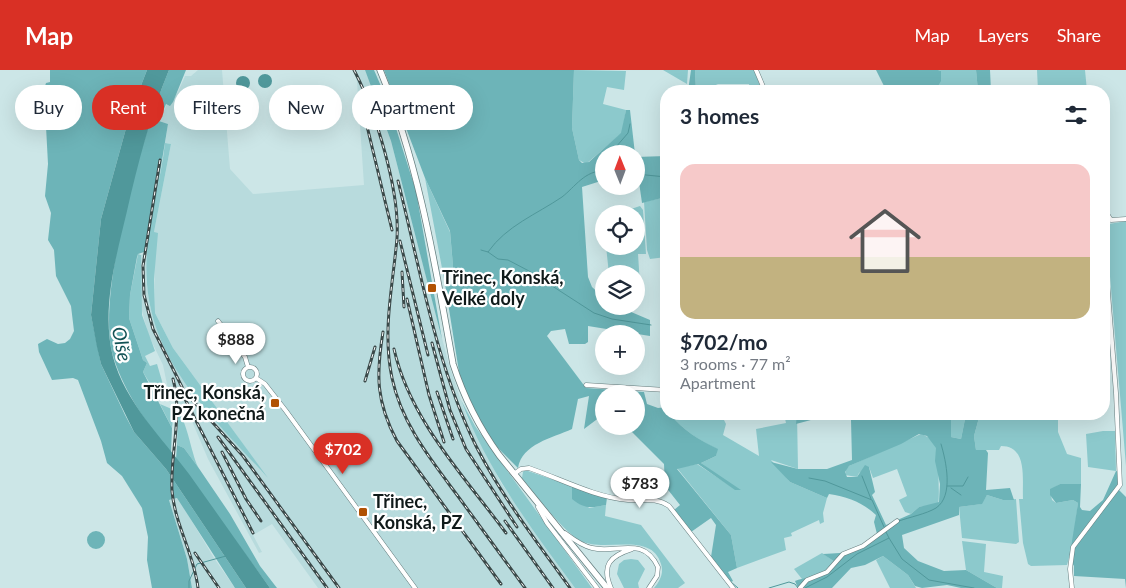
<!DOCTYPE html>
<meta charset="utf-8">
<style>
:root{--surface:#fff;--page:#f2f2f3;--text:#1f2937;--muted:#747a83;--line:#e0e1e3;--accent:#d93025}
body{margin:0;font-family:Lato,sans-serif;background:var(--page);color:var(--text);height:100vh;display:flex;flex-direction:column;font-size:19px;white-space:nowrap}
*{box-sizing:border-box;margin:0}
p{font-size:16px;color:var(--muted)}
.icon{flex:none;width:28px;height:28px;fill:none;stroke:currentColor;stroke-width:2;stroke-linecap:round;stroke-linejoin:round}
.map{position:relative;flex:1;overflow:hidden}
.drawer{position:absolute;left:660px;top:15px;width:450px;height:335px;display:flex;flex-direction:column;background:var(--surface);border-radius:20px;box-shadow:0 5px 20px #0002}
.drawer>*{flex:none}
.top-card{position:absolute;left:15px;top:15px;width:475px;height:45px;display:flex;gap:10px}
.needle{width:32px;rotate:359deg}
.controls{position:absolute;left:595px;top:75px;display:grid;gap:10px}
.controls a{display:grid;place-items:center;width:50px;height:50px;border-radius:50%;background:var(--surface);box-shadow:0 5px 20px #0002;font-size:25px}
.price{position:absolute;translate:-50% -42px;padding:0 11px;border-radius:18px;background:#fff;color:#222;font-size:16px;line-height:32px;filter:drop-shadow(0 1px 2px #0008)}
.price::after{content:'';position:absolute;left:50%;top:30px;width:15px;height:11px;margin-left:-8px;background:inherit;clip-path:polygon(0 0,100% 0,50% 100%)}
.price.current{background:var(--accent);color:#fff}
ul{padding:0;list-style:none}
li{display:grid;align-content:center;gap:10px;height:265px;padding:0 20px}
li+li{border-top:1px solid var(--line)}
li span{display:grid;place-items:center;height:155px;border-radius:15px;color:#555}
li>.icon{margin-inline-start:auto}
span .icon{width:90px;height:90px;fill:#fffc;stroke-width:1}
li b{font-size:21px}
h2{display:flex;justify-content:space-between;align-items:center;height:60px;padding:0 20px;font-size:21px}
.tag{padding:0 18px;border-radius:22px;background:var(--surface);box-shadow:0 5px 20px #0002;font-size:18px;line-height:45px}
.tag.current{background:var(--accent);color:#fff}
header{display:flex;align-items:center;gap:30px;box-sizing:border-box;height:70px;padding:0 25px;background:var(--accent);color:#fff}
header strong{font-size:24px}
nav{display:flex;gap:28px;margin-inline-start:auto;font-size:18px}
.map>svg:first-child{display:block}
.built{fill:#b8dbdd}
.green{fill:#8cc9cc}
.forest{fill:#6db4b8;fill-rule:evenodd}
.water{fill:#50989b}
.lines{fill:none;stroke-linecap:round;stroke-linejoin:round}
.stream{stroke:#50989b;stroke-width:1}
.street-casing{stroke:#667e7f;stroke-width:5}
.secondary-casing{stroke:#667e7f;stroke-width:7}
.street{stroke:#fff;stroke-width:4}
.secondary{stroke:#fff;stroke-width:5.5}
.rail-casing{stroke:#3b4949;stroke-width:3}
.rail{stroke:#fff;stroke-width:1;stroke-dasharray:4;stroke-linecap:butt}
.poi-dot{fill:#b15204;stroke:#fff;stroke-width:2}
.labels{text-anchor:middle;stroke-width:4.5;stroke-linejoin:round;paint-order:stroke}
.poi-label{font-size:18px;font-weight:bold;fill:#101a1a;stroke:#fff;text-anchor:start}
.water-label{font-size:19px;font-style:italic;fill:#125255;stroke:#fff}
</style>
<header>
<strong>Map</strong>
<nav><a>Map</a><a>Layers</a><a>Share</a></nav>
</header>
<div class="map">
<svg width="1126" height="518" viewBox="0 0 1126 518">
<rect width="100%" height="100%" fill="#cce6e7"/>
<path class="built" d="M198,0H222L230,99L253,124L364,115L357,11L353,0H365L391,71L449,295L466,345L501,413L575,518H318L272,454L253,465L262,482L259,483L208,389L186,337L170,329L163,295L148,264L140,233L141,185L147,181L146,208L150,236L157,259L178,302L201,336L264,403L173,278L155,243L154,162L171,74L165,73L168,54L159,51L167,34L178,22L185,6H191Z
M178,428L214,488L235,518H192L187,489L169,430Z"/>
<path class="green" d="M574,0L626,1L624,20L607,17L603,34L626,40L622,63L586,94L579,90L572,58Z
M663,0H688L687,14Z
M695,0H754L762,21H750L749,14H718L709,18V21H696Z
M938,0H976L978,21H935L941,1Z
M1037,0H1085L1087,21H1038Z
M165,73L171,74L154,162L158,163L154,209L155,243L173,278L268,408C206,340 139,283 147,182C150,145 161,109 165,73Z
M425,108L450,162L453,196L445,214Z
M666,127V187L650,189L647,180L644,132Z
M640,136L643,140L646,184H638L640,215L636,219V204H609L606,176H636V144H616Z
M1126,151V396L1106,159L1109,154Z
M138,184L141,185L142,245L155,281L145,286L150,296L157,294L167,328L155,322L143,302L147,293L143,290L129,248L130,225Z
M1104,201L1110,276L1104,277Z
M461,330L475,356L592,518H575C531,458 487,400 461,330Z
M160,334L174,340L172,358Z
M178,342C187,351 191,382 198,397L184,378L177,375Z
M670,344H721L726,354L723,365L759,386L756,359L786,353L784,344H797L798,399L771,390L790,412L827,428L823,443L824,452L820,454L819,450L791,463L792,466L784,468L786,480L737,498L731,465L677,398L697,394L735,419L701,393L716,386L717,379C699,370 683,360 670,344Z
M951,344H966L961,369L951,367Z
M980,344H1058V362L1067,384L1081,388V414H1060L1050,420L1052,430L1056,433L1073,430L1078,433L1073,473L1067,495L1031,496L1028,494L1023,473L1019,429H1023C1022,409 1028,376 1001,376L999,380H976L974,366Z
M1103,361H1115L1116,401L1088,397L1086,364Z
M921,364C927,366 933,370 936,376C938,381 940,429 938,434L919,437L911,444L905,442L899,430L907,426L897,399L873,408L869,397L859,403L857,407L845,405L846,398L849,396Z
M525,400L572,416L589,438L606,435L605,446L641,455L685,513L678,518H654C660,511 664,503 661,494C651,460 603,484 579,470C561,459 536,425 522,408L523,402Z
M987,425L1003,430L1016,429L1019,472L1016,474L962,468L959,437L981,434Z
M962,471L986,474L984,502L1003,506L1002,518H997L966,500Z
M822,483L835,492C827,504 818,511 802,509L794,499Z
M883,486L908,505L916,518H890L876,490Z
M631,489L638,490L645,499L638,513L639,518H624L617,504L619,494L624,490Z"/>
<path class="forest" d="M50,0H147L130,44L101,149L91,245L101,294L125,345L134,362L166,399L246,518H235L177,428L169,430L187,489L192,518H152L147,490L148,467L142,438L122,406L107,393L101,371L78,310L73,308L52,310L39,282L38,274L47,269L58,274L65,273L70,269L74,261L71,236L56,206L54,180L48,170L51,143L45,126L48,94L44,19L46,13L50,12Z
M169,0H186L173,32L170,36L166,34L159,51L168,54L147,181L138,184L137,187L130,225L129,248L143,290L147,293L143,302L172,358L171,383C148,356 125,323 114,289C93,229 144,60 169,0Z
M365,0H374L387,30L416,121L442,269L391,71Z
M384,0H574L572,58L579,90L582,93L589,92L621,63L626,40H630L635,84H604V110L582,117L588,207L592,217L604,228V236H617L650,250V266L588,256V272L585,274H569L565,259L551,261L547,266L586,318L644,322L647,334L658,338L666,337V344H670C683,360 699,370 718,379L716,386L701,393L741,420H735L698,394L677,399L731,465L737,498L728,502L733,511L729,513L711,487L716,455L711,448L691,462L674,440L680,435L665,416L664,394L626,356H636V324H604V344L584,359L589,326L578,329L572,359C552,368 522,374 518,398L497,377L475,345L460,308L445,214L453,196L450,161L425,108Z
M691,0H695L696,21H688Z
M876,0H938L941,1V11L935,21H892L885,18Z
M976,0H990L991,21H978Z
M666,86V127L642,133L639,112H636V87Z
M797,344H951V367L961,369L966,344H980L974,366L976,380H986L988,383L986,420L1010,418L1014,430H1003L987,425L982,434L959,437V445L902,465L904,478L918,491L944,501L966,500L997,518H961L947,515L922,518L915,516L908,505L883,486L865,495L851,498L832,518H798L795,511C814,504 821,512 835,492L823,484C849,483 858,482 877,464L874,452L876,445C862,432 848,427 829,424L827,428L790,412L771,392L798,399H827L852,390L851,350L822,347L796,354ZM919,364L927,366L936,378L935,391L940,414L939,432L919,437L911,444L886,455L872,425L875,422L869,397L865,395L857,407H847L845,402L849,396L901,374Z
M177,375L184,378L198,397L230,444L260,496L277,518H270L176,389Z
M1116,401L1120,402L1117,418L1126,427V518L1125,509L1074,506V496L1070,490V484L1078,433L1073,430L1056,433L1050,425V419L1060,414H1081L1080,437L1082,440L1090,441L1103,430Z
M572,416L607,428L606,435C591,438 584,439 572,429Z
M87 470a9 9 0 1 1 18 0a9 9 0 1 1-18 0Z"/>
<path class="water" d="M147,0H169C150,46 138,93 127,141C116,187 101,240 113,287C125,332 162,368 189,404C216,442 243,480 270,518H246L166,399L134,362L101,294L97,277L91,245L101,149L130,44Z
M258 11a7 7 0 1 1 14 0a7 7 0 1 1-14 0Z
M236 13a7 7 0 1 1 14 0a7 7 0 1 1-14 0Z"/>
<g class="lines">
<path class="stream" d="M610,84L628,63L630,54
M599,101L604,90
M636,104L666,107
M481,180L488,182C506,156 537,144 562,127C575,117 585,100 604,101
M488,182L498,189L508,190L529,201L594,243L612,249L651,255
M862,406L871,429
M809,408L825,411L872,430L884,457
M947,416H963L968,407
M951,418L961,425
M899,451C910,447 926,444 936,438C954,426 946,391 941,374
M889,468L902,489L929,510L974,518
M731,512L738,518
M189,518V511L197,494L226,486
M769,518L789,512L795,514L798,518
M805,518L827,507L857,484L889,468L886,462"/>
<g class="street-casing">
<path id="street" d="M756,0L765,21
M1104,139L1111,150L1126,149
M218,251L245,287L248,297
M243 304a7 7 0 1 1 14 0a7 7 0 1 1-14 0Z
M256,308L265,314L286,341L415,518
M586,315L666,320
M514,404L521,399L529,398C561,409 594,427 628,430C643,431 656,427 669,436L733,518
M538,437L547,453L597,518
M565,463C573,469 582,476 592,478C617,484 643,465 658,497L657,506L649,518
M611,518C601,495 610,486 632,479
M800,518L807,510L827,502L843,484L863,476L897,451
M1072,518L1070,499L1073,477L1120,415L1116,323L1104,173"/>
</g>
<g class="secondary-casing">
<path id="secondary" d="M380,0C419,94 435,194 453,294C464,328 478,356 499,385L607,518"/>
</g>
<use href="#street" class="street"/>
<use href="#secondary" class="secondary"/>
<g class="rail-casing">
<path id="rail" d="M354,0C376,42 400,121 397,168C393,215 382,261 392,308C402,355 432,391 460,429C482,459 503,488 525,518
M367,56L392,160
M160,90L143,196L144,225L153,259L184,321L243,386L339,518
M398,111C420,198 436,295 476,376C502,427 537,472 570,518
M400,171L428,285
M402,202L404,237
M407,229L429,325L444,372
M383,262C376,305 376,332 397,371L501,514
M432,273L450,340L466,379L517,457
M394,279C410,350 464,406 506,463
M173,309C183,345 170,383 172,421C175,455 194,484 198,518
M365,311L375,277
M437,322L453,369
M183,325L253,463
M218,367L327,518
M222,382L246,429L261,451
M505,451L553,518
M195,483L219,518"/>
</g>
<use href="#rail" class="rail"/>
</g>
<g class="poi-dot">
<rect x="427" y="213" width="10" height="10" rx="2.5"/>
<rect x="270" y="328" width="10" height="10" rx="2.5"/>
<rect x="358" y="437" width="10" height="10" rx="2.5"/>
</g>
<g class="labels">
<g class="poi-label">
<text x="442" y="214">Třinec, Konská,<tspan x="442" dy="21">Velké doly</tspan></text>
<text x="265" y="329" text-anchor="end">Třinec, Konská,<tspan x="265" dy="21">PZ konečná</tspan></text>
<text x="373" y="438">Třinec,<tspan x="373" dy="21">Konská, PZ</tspan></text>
</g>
<g class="water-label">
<text transform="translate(122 274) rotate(79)" y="7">Olše</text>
</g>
</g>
</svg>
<div class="controls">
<a><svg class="needle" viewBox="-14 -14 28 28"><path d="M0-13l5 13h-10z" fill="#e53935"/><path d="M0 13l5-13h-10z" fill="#747a83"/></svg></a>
<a><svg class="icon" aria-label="locate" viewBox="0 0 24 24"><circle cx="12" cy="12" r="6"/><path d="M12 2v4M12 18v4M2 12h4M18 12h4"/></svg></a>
<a><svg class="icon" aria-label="layers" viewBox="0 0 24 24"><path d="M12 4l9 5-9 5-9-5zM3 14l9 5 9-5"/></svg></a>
<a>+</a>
<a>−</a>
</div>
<b class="price" style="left:236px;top:295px">$888</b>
<b class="price current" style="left:343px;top:405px">$702</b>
<b class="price" style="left:640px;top:439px">$783</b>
<div class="top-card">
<a class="tag">Buy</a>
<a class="tag current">Rent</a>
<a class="tag">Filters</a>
<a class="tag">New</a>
<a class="tag">Apartment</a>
</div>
<section class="drawer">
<h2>3 homes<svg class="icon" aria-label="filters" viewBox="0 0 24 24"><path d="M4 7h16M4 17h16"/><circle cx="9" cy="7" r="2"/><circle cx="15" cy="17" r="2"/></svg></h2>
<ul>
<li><span style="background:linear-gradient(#f6c9c9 60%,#c2b280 0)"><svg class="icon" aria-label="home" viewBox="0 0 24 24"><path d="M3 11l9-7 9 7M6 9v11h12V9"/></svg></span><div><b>$702/mo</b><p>3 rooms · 77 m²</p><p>Apartment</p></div></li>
</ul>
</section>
</div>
